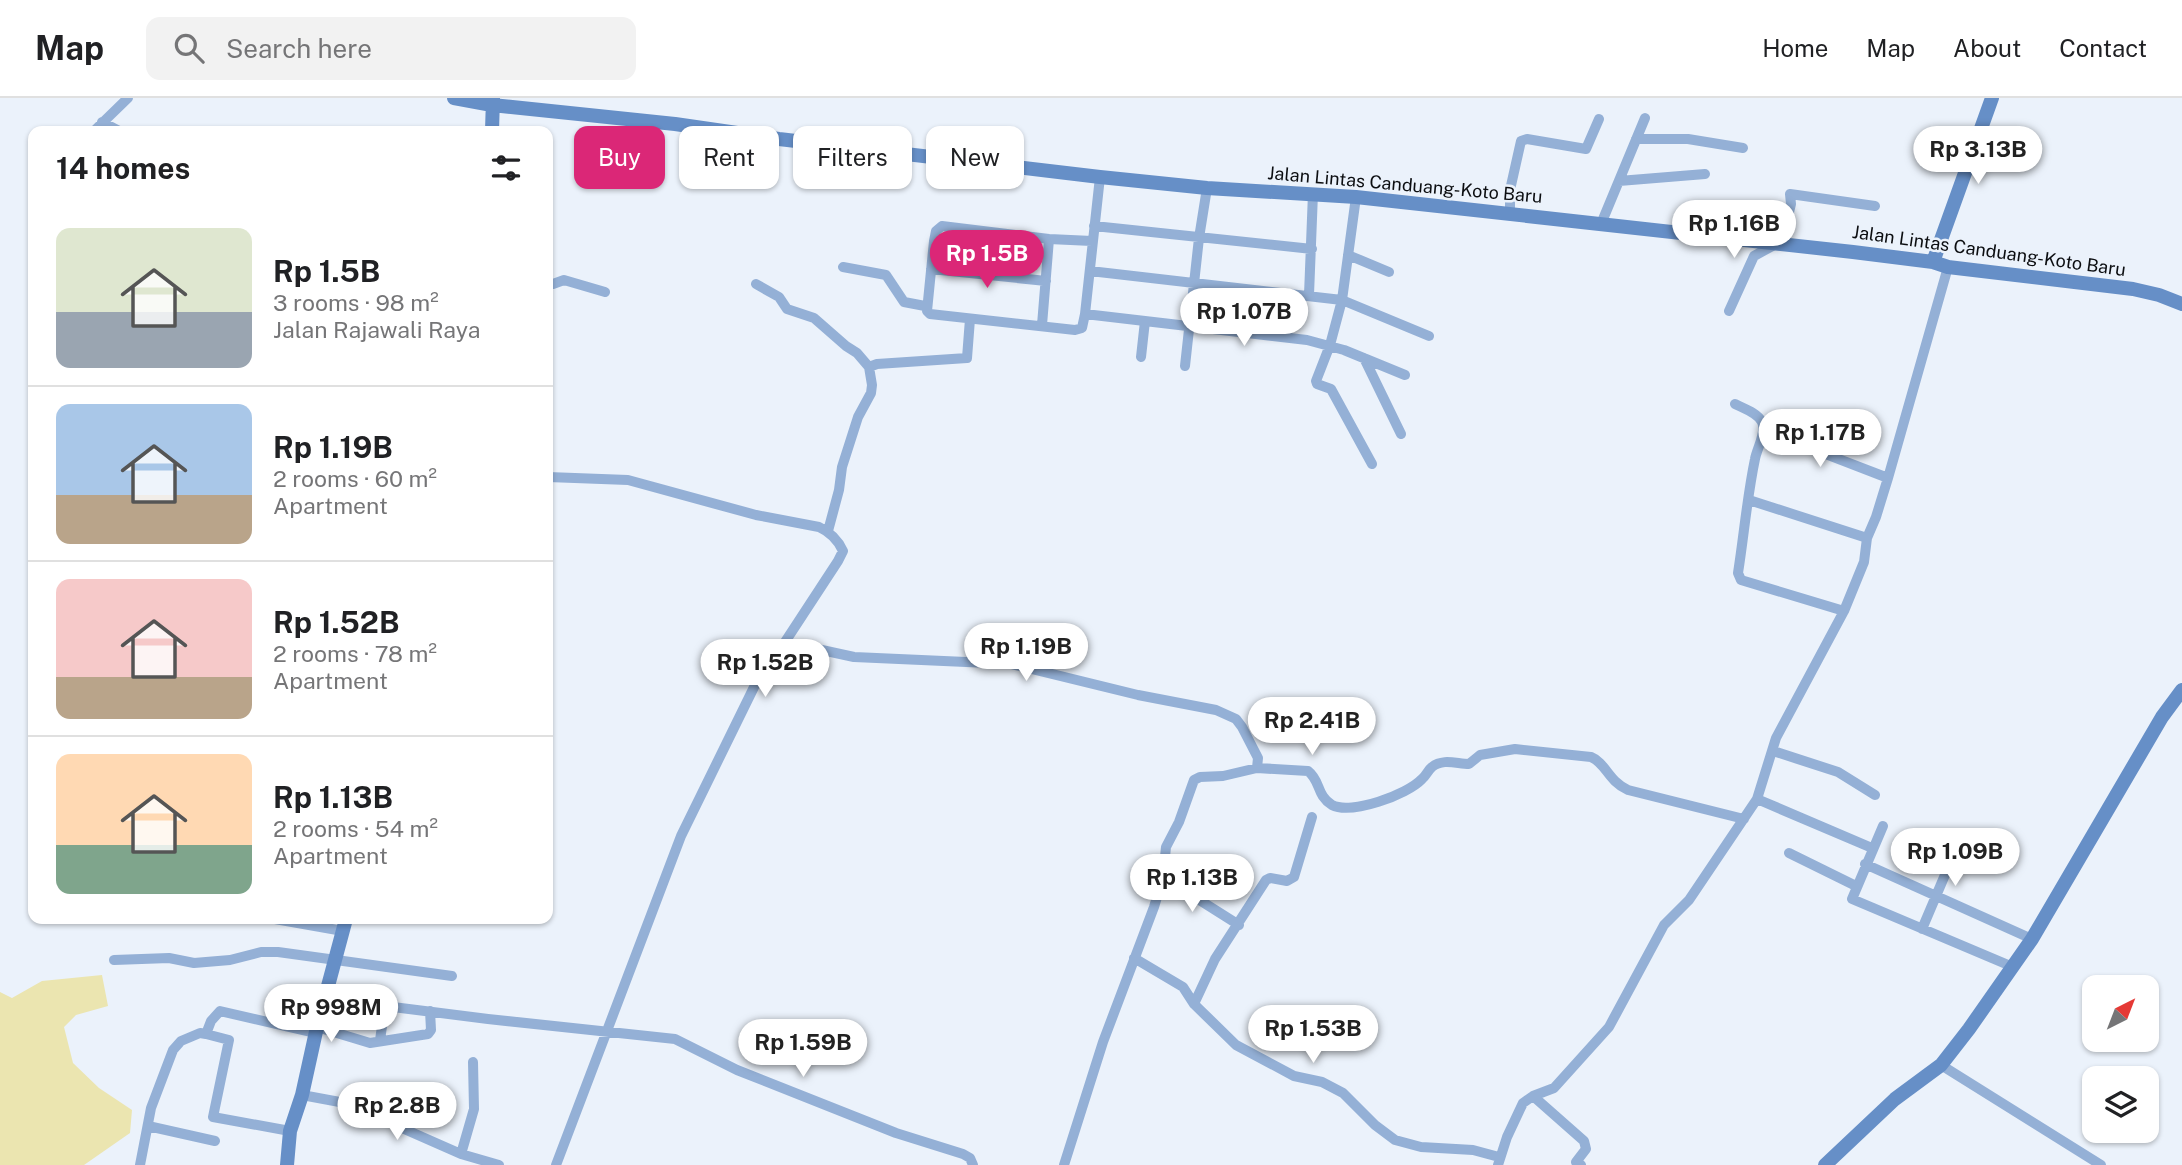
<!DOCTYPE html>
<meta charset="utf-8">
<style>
:root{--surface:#fff;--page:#f2f2f2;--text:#202124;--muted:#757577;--line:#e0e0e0;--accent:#db2777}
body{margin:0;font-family:"Public Sans",sans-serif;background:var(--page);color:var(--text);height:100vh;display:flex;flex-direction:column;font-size:26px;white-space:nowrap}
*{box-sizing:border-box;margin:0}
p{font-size:23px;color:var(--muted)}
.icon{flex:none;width:38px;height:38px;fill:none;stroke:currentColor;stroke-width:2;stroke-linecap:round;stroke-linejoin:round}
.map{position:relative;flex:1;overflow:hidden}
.details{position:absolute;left:28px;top:28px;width:525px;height:798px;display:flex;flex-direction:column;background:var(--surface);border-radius:14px;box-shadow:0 2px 5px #0004}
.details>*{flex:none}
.banner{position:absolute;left:574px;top:28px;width:665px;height:63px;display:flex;gap:14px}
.needle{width:46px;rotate:42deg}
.buttons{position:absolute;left:2082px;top:877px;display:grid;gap:14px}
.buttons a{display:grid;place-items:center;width:77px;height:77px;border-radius:14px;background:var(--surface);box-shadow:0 2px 5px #0004;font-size:35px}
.price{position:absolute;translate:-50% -60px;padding:0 16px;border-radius:24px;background:#fff;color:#222;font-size:23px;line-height:46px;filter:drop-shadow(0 2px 4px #0008)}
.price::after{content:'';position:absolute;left:50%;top:42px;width:21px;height:16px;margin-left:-10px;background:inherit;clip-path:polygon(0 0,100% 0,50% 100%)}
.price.current{background:var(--accent);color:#fff}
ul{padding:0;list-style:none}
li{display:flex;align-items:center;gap:21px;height:175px;padding:0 28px}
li+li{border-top:2px solid var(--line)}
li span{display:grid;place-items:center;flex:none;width:196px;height:140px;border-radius:14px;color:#555}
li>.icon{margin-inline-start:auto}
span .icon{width:84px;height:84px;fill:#fffc;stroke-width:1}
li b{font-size:30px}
h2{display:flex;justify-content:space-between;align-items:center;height:84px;padding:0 28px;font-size:30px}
.pill{padding:0 24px;border-radius:14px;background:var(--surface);box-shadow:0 2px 5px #0004;font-size:24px;line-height:63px}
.pill.current{background:var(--accent);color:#fff}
header{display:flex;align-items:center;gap:42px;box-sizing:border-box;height:98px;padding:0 35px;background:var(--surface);border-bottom:2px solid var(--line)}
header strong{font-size:33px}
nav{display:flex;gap:38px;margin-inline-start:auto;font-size:24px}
.search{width:490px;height:63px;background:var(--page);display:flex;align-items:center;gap:18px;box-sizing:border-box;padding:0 24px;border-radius:14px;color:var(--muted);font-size:26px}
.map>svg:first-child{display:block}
.green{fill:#ebe5b0}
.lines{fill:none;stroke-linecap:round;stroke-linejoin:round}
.street{stroke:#94b0d6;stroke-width:10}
.secondary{stroke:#668fc7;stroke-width:14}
.labels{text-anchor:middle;stroke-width:5;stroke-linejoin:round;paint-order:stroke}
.street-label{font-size:18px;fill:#0c0e11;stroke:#ebf2fb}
</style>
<header>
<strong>Map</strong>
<div class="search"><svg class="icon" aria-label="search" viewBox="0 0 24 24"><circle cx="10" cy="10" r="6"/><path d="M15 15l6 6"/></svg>Search here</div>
<nav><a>Home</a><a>Map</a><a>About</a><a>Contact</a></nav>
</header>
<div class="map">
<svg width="2182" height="1067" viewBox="0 0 2182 1067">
<rect width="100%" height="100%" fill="#ebf2fb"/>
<path class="green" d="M102,877L108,908L76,917L64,929L73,965L99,990L132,1012L130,1035L84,1067H0V894L12,900L42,883Z"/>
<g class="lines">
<path class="street" d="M102,24L119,33
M94,33L128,0
M1636,41H1688L1743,50
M1619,83L1705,76
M1356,99L1342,202L1330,247L1316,283L1317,286L1331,291L1372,366
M1510,115V92L1521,43L1527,41L1586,51L1599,21
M1601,126L1645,20
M1094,128L1312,151
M1092,143L1049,141L942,128L936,133L934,143L927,213L930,216L1075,232L1082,230L1085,216L1100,79
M1781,146L1791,106L1790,96L1875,108
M1348,157L1389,174
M843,169L886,177L904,204L925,208
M931,171L1046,183
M1090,173L1342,202L1429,238
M548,185L553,186L564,182L605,194
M756,186L779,199L787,211L814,220L846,248L857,255L869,269
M1309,197L1313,95
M1729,213L1754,158L1776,146
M1085,216L1307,242L1344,252L1405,277
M1042,227L1049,141
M1271,237L1279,195
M1141,259L1145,223
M1364,260L1401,336
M1185,268L1199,140L1207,90
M1735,306C1743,310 1758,315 1762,324C1767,334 1757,350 1755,361C1747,399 1744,437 1738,475L1741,482L1844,513
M1763,332L1888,380
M548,379L628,382L756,417L819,429C830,434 838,442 843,453L838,463L785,544L757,583L681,738L556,1067
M1749,402L1867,440
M828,433L839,392L842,369L858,319L871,295L872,287L869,269L877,266L967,260L970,221
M785,544L854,559L1011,566L1138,597L1216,612L1236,621L1242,629L1258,660L1257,670
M1773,653L1838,674L1875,697
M1757,701L1872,750
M1883,728L1852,801L2013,869
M1789,755L1856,788
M1865,766L2032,841
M1163,779L1239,827
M275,821L343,833
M1922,831L1953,758
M1134,860L1183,889L1194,906L1236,947L1294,978L1322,984L1343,995L1375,1027L1395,1042L1421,1049L1473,1052L1499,1059
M114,862L169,860L194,865L230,862L261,854H278L452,878
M328,892L385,908L488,921L675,941L737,972L896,1035L963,1056L970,1060L973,1067
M1194,906L1215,861L1266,782L1270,780L1287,783L1294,779L1312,719
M317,929L370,945L428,936L431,932L430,913
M206,936L229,942L213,1019L290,1033
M380,942L385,908
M1941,967L2101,1067
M302,997L345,1005L461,1056L499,1067
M1533,998L1584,1043L1586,1051L1576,1064L1581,1067
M148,1028L215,1043
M461,1056L474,1011L473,964
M140,1067L151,1010L173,952L181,943L200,935L206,936L211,923L220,913L315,935
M1064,1067L1103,944L1154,809L1163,779L1166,749L1179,724L1194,682L1200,679L1223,678L1257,670L1308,673C1321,683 1316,697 1332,707C1351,717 1407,697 1422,681C1426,678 1428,672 1432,669C1443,660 1457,666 1469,666L1480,657L1515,651L1591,659C1606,665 1608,683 1628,692L1744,721
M1498,1067L1507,1039L1523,1005L1533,998L1554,990L1609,929L1664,827L1689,802L1757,701L1776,640L1844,513L1864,464L1867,440L1876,419L1888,380L1948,169"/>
<path class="secondary" d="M454,0L492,7L675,26L779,41L1100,79L1207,90L1356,99L1853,154L1933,164L1948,169L2133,191L2159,197L2182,206
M492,33L493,0
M1933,164L1992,0
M287,1067L290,1033L302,997L317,929L346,821
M1825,1067L1895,1001L1941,967L1969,931L2032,841L2162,619L2182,592"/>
</g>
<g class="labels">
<g class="street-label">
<text transform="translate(1405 87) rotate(5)" y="6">Jalan Lintas Canduang-Koto Baru</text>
<text transform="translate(1989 153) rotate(8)" y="6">Jalan Lintas Canduang-Koto Baru</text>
</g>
</g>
</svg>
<div class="buttons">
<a><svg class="needle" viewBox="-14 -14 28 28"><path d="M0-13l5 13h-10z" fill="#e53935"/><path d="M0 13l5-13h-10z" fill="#757577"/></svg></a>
<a><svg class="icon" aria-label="layers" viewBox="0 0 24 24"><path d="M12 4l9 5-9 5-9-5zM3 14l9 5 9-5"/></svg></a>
</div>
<b class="price" style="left:1978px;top:88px">Rp 3.13B</b>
<b class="price" style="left:1734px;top:162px">Rp 1.16B</b>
<b class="price current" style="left:987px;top:192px">Rp 1.5B</b>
<b class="price" style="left:1244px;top:250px">Rp 1.07B</b>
<b class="price" style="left:1820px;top:371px">Rp 1.17B</b>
<b class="price" style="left:1026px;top:585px">Rp 1.19B</b>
<b class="price" style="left:765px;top:601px">Rp 1.52B</b>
<b class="price" style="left:1312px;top:659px">Rp 2.41B</b>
<b class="price" style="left:1955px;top:790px">Rp 1.09B</b>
<b class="price" style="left:1192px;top:816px">Rp 1.13B</b>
<b class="price" style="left:331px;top:946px">Rp 998M</b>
<b class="price" style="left:1313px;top:967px">Rp 1.53B</b>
<b class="price" style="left:803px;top:981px">Rp 1.59B</b>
<b class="price" style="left:397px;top:1044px">Rp 2.8B</b>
<div class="banner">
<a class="pill current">Buy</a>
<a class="pill">Rent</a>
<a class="pill">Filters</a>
<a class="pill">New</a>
</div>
<section class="details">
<h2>14 homes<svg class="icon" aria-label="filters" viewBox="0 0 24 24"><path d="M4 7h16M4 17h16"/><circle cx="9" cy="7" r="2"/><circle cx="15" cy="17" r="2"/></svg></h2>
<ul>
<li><span style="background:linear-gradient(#dfe7d0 60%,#9aa5b1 0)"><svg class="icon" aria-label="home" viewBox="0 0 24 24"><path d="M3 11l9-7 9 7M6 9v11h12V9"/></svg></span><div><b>Rp 1.5B</b><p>3 rooms · 98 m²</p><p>Jalan Rajawali Raya</p></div></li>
<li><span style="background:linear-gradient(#a9c7e8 65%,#b9a48a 0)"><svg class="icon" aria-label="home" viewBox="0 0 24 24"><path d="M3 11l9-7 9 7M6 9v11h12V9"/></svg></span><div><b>Rp 1.19B</b><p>2 rooms · 60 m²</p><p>Apartment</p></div></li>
<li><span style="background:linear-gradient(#f6c9c9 70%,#b9a48a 0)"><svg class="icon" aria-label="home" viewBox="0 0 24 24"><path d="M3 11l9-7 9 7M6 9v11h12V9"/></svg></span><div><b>Rp 1.52B</b><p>2 rooms · 78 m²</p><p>Apartment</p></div></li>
<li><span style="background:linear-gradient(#ffd9b3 65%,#7fa58c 0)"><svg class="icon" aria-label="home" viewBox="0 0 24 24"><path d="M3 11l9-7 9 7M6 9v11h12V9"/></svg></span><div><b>Rp 1.13B</b><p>2 rooms · 54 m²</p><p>Apartment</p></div></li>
</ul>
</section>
</div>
